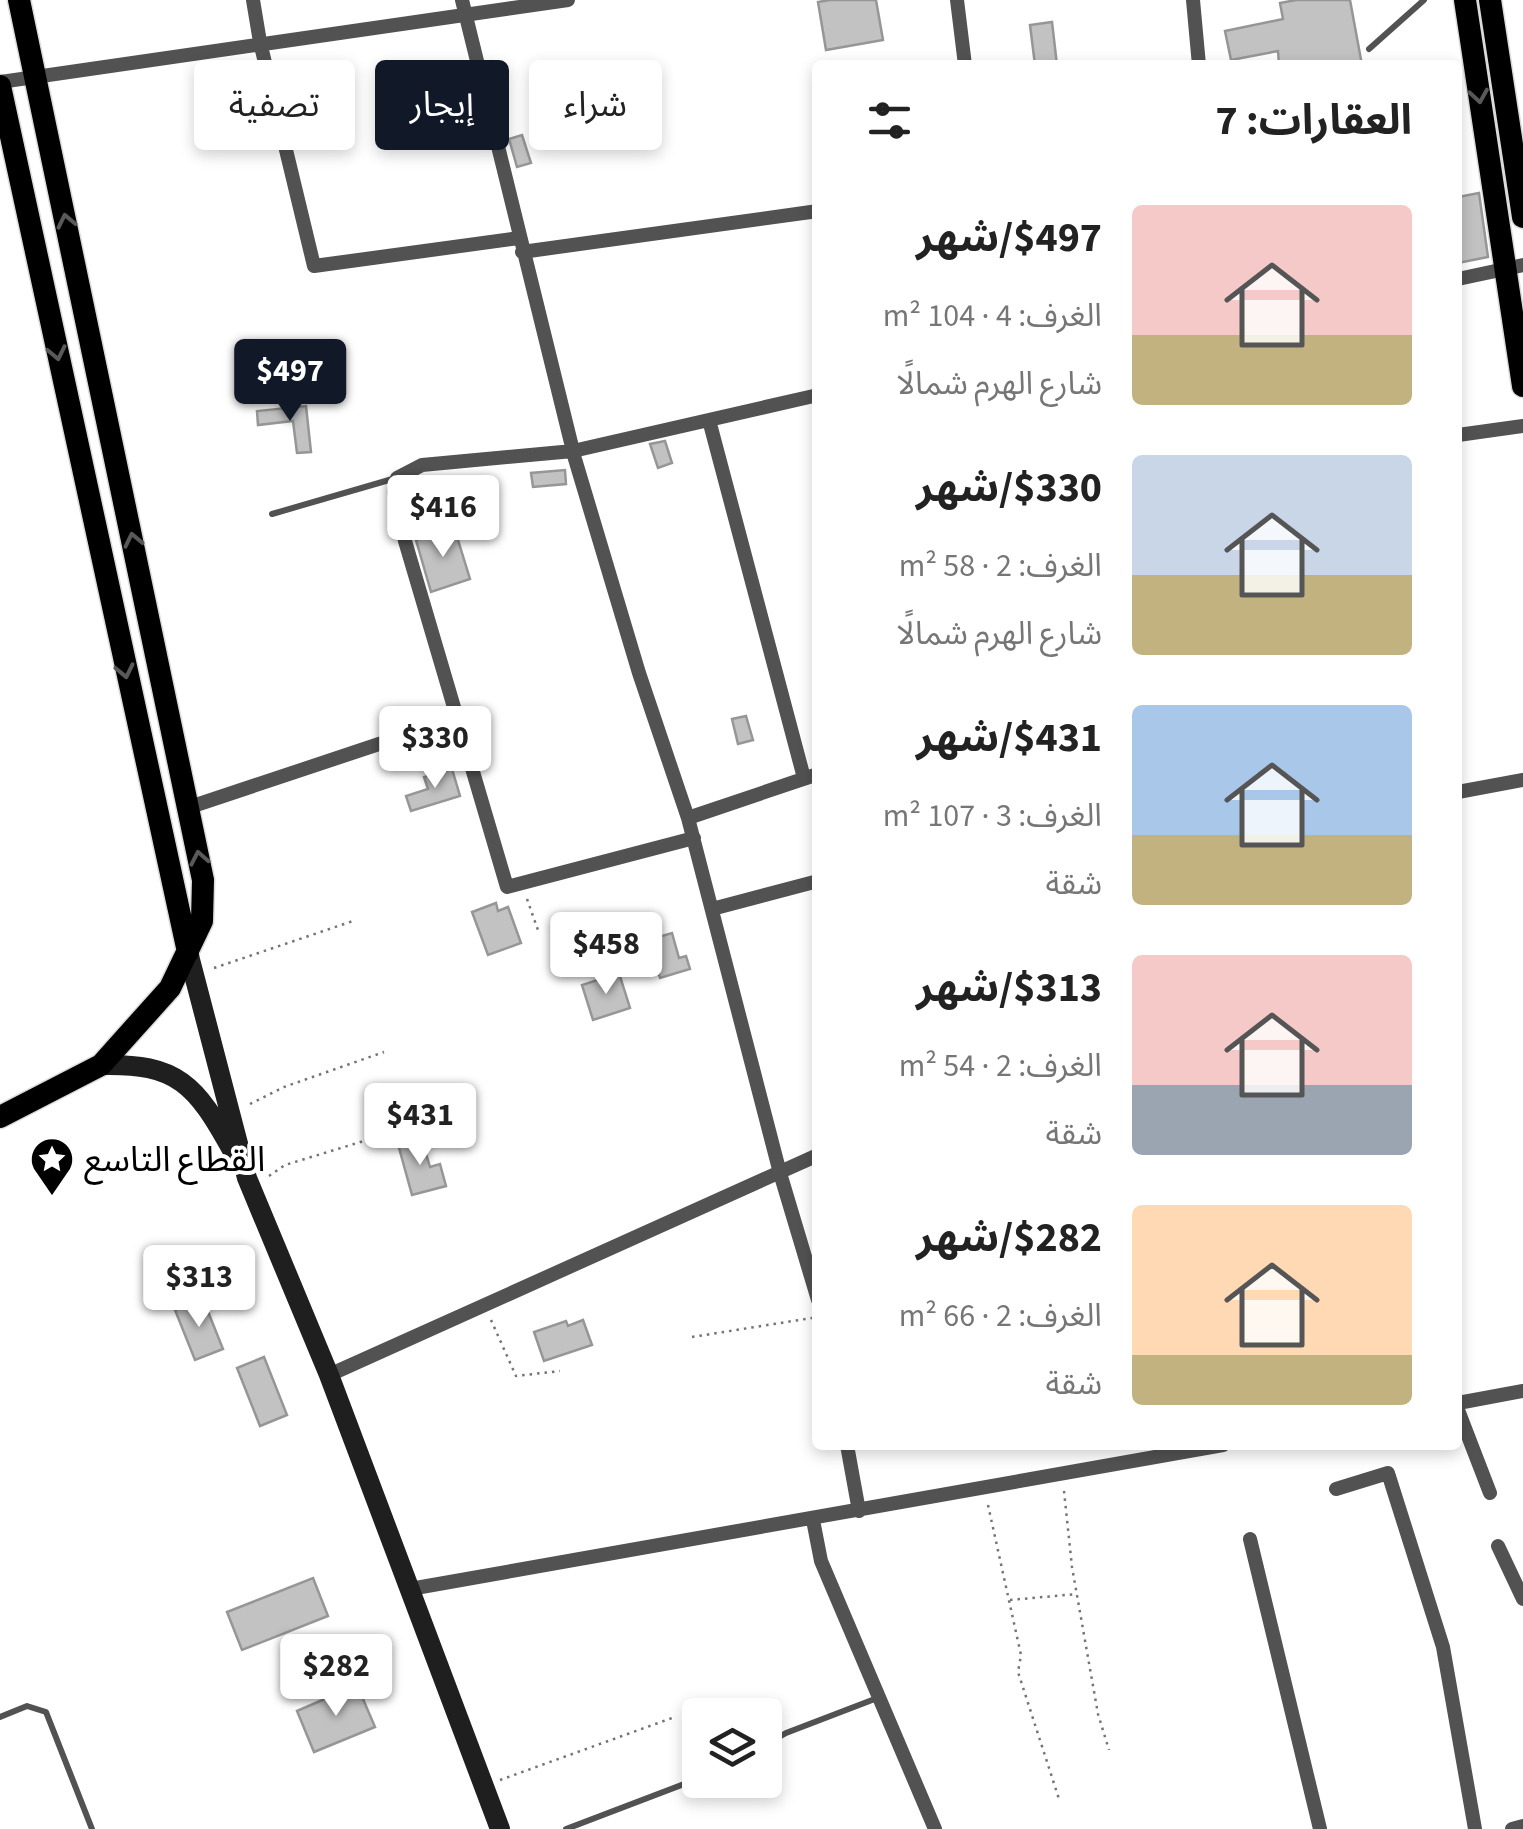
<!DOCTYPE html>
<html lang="ar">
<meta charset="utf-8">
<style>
:root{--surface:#fff;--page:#f6f6f6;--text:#222;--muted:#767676;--accent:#111827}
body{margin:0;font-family:"Source Sans 3","Noto Sans Arabic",sans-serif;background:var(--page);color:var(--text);direction:rtl;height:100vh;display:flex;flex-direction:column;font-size:38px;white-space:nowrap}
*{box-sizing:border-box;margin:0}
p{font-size:32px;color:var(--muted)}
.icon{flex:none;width:55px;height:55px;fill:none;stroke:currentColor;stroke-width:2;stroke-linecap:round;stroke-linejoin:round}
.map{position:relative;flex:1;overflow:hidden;direction:ltr}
.drawer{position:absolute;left:812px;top:60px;width:650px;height:1390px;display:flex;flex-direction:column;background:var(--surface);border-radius:10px;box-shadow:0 5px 15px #0003;direction:rtl}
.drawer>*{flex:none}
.top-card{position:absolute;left:30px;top:60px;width:632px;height:90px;direction:rtl;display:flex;gap:20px}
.tools{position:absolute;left:682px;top:1698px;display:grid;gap:20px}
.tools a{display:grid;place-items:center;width:100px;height:100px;border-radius:10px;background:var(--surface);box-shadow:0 5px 15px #0003;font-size:50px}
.price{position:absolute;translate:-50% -85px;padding:0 22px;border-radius:10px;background:#fff;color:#222;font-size:32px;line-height:65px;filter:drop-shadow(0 2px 5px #0008)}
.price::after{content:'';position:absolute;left:50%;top:60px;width:30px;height:22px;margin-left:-15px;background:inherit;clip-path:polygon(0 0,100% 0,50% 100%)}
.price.current{background:var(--accent);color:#fff}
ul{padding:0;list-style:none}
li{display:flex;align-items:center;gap:30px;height:250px;padding:0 50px}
li span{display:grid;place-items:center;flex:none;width:280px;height:200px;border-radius:10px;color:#555}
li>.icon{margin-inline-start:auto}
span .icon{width:120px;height:120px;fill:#fffc;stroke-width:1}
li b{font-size:42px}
h2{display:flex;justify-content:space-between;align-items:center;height:120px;padding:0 50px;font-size:42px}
.tag{padding:0 35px;border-radius:10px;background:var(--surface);box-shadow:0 5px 15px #0003;font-size:35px;line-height:90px}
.tag.current{background:var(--accent);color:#fff}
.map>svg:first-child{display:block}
.building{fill:#c2c2c2;stroke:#969696;stroke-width:2.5}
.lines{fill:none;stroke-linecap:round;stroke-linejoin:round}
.primary-casing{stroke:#dbdbdb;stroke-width:25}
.path{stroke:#747474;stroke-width:2.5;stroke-dasharray:2.5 5;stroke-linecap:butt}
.service{stroke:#525252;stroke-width:6}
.minor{stroke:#525252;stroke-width:14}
.secondary{stroke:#1f1f1f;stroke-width:20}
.primary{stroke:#000;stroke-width:22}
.oneway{stroke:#595959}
.labels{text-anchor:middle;stroke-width:8;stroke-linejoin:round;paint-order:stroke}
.poi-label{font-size:35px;fill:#000;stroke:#fff;text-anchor:start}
</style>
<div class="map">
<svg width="1523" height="1829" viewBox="0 0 1523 1829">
<rect width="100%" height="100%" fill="#fff"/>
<path class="building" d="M830,0H876L883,40L826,50L818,2Z
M1296,0H1350L1362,65H1279L1278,51L1231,60L1225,31L1283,19L1280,3Z
M1052,22L1057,65H1035L1030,25Z
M522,135L531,163L517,167L509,139Z
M1479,193L1488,257L1458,263V197Z
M306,406L311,452L297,453L293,421L258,425L257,411Z
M665,441L672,463L658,468L650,444Z
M565,470L566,484L533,487L531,473Z
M454,527L470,579L431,592L416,540Z
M746,716L753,740L738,744L732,719Z
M452,769L460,796L411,811L406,796L428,789L424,777Z
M496,903L498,911L508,907L521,943L488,955L472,912Z
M672,933L679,958L686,956L690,969L660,978L648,940Z
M619,973L630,1008L593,1020L582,985Z
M421,1137L430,1167L440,1164L446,1186L412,1195L398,1144Z
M203,1299L223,1349L195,1360L175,1310Z
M583,1320L592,1345L544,1361L534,1332L566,1321L568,1326Z
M264,1357L287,1415L260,1426L237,1368Z
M313,1578L328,1616L242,1650L227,1612Z
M357,1685L375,1727L314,1752L297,1711Z"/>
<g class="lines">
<g class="primary-casing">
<path id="primary" d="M1465,0L1523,386
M1490,0L1523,217
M0,86L188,952
M0,1117L101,1065L170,988L202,921L203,880L19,0"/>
</g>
<path class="path" d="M527,899L539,933
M214,968L353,921
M250,1104L284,1087L384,1052
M269,1176L285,1165L413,1126
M491,1320L516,1376L560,1371
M692,1337L818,1317
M1064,1491L1072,1567L1098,1714L1109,1750
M988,1505L1021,1655L1018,1672L1059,1799
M1010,1600L1077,1594
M500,1780L672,1718"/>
<path class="service" d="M1369,49L1424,0
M272,514L396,478
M0,1717L27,1706L46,1712L92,1829
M765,1745L786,1733L880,1697
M566,1829L700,1778"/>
<path class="minor" d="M253,0L260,42L314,266L519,238
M462,0L575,459L639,673L688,818L780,1173L818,1300
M957,0L965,65
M1193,0L1199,65
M0,82L568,0
M522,252L818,211
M1458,279L1523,265
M709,420L804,778
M1458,435L1523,426
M1458,792L1523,780
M190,807L457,718
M688,818L818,774
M694,838L507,887L405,541L394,492L397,478L422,465L573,451L818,395
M712,909L818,881
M329,1375L818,1155
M1458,1403L1523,1391
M1458,1410L1490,1493
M847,1445L859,1511
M1336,1489L1388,1473L1443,1647L1475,1829
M813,1520L821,1561L935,1829
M1250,1539L1320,1829
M1498,1546L1523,1599
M410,1589L1223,1445
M1512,1829L1523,1826"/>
<path class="secondary" d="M188,952L247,1178L329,1375L500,1829
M101,1065C178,1063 196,1085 232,1150"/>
<use href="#primary" class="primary"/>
</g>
<defs><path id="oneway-chevron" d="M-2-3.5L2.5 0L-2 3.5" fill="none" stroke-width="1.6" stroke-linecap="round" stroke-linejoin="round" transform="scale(2.5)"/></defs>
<g class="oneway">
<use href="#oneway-chevron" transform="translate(1479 96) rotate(81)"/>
<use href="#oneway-chevron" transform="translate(66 221) rotate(-102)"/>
<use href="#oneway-chevron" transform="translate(57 353) rotate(78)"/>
<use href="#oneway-chevron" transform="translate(133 540) rotate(-102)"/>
<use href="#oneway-chevron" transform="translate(125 671) rotate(78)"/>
<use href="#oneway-chevron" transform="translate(199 858) rotate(-101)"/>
</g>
<defs>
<g id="sight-pin" transform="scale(2.25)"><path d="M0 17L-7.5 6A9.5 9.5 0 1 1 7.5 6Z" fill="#000" stroke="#fff"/><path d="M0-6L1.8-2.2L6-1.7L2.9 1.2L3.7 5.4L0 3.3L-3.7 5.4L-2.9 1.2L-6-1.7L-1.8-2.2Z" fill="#fff"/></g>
</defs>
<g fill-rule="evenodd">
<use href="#sight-pin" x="52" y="1159"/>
</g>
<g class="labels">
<g class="poi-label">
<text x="84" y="1171">القطاع التاسع</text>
</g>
</g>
</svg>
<div class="tools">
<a><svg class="icon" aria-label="layers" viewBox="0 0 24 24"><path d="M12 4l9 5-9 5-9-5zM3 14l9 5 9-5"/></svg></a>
</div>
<b class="price current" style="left:290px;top:424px">$497</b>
<b class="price" style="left:443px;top:560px">$416</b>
<b class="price" style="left:435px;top:791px">$330</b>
<b class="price" style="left:606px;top:997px">$458</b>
<b class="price" style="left:420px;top:1168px">$431</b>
<b class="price" style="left:199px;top:1330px">$313</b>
<b class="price" style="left:336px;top:1719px">$282</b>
<div class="top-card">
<a class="tag">شراء</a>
<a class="tag current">إيجار</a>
<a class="tag">تصفية</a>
</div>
<section class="drawer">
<h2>العقارات: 7<svg class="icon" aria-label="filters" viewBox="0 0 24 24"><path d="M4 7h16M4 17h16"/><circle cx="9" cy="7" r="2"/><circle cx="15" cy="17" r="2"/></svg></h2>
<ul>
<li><span style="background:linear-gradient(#f6c9c9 65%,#c2b280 0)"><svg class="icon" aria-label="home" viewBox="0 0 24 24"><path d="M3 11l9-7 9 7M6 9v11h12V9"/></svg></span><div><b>$497/شهر</b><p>الغرف: 4 · 104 m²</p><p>شارع الهرم شمالًا</p></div></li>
<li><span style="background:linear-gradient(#c9d6e8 60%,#c2b280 0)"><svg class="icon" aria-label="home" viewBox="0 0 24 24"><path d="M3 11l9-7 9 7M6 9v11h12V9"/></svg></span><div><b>$330/شهر</b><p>الغرف: 2 · 58 m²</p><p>شارع الهرم شمالًا</p></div></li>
<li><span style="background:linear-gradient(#a9c7e8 65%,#c2b280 0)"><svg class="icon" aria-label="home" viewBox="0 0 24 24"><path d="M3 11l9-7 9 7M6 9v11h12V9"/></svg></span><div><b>$431/شهر</b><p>الغرف: 3 · 107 m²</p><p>شقة</p></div></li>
<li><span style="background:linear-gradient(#f6c9c9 65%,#9aa5b1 0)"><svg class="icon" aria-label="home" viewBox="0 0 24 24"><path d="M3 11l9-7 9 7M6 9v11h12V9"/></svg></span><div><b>$313/شهر</b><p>الغرف: 2 · 54 m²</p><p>شقة</p></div></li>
<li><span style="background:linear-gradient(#ffd9b3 75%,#c2b280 0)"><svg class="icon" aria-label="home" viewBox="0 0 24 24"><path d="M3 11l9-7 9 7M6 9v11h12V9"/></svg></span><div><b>$282/شهر</b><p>الغرف: 2 · 66 m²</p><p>شقة</p></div></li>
</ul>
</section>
</div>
